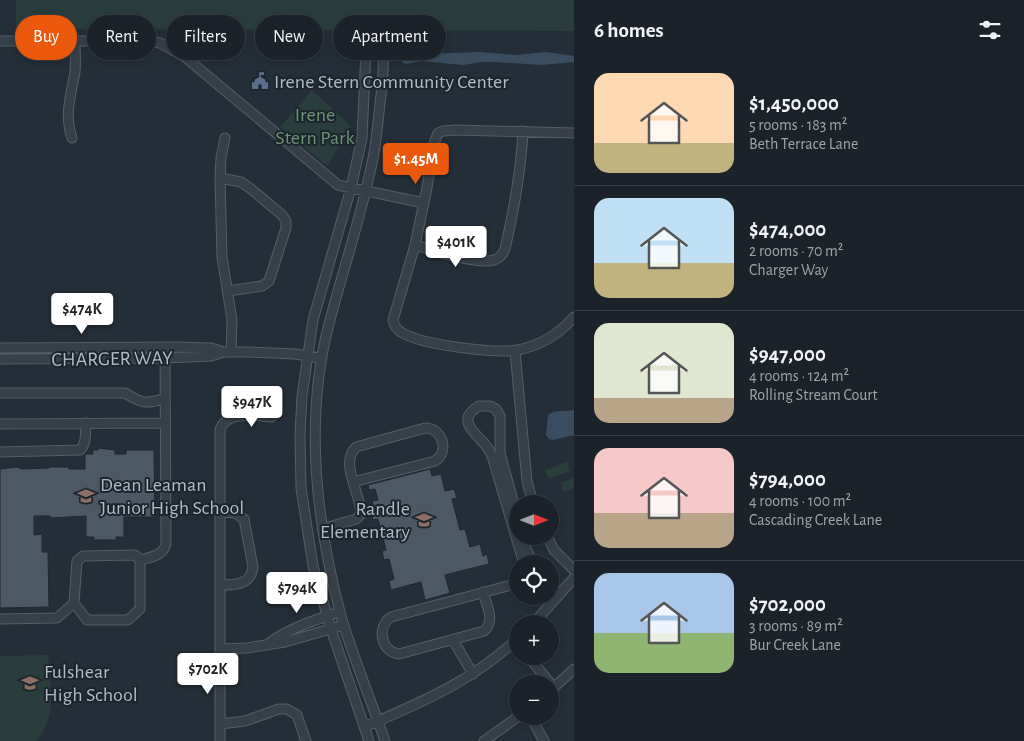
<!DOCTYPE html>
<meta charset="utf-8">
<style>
:root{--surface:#1b222a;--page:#282f36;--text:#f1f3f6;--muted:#a0a4a8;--line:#393f47;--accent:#ea580c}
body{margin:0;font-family:"Alegreya Sans",sans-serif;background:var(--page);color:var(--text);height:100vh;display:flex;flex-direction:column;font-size:19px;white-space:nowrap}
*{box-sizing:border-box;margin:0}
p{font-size:16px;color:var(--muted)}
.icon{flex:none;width:28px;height:28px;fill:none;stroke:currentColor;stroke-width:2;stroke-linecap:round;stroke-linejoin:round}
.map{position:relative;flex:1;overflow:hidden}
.drawer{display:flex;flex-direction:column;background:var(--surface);width:450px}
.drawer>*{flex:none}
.hud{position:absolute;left:15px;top:15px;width:475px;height:45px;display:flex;gap:10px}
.needle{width:32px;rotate:90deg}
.tools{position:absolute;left:509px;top:495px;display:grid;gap:10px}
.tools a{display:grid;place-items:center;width:50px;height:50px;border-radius:50%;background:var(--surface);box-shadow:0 2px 8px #0003,0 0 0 1px var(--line);font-size:25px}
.price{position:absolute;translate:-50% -42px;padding:0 11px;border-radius:5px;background:#fff;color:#222;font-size:16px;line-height:32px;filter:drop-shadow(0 1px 2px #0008)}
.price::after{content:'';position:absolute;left:50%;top:30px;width:15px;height:11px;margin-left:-8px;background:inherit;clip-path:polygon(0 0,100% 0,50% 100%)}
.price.active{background:var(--accent);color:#fff}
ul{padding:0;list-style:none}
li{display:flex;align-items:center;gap:15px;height:125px;padding:0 20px}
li+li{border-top:1px solid var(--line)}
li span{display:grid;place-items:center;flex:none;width:140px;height:100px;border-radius:15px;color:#555}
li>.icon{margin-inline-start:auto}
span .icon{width:60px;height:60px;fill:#fffc;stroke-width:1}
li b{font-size:21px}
h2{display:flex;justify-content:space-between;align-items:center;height:60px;padding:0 20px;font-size:21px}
.chip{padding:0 18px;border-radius:22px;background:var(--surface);box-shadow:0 2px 8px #0003,0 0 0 1px var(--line);font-size:18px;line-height:45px}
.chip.active{background:var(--accent);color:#fff}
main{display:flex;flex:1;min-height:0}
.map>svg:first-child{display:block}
.green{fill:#293d3c}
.water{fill:#3a4d60}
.building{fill:#4c5864;stroke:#1e2730}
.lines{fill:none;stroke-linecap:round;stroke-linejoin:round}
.minor-casing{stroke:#555e67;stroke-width:11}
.minor{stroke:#374049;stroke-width:9}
.labels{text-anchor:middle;stroke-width:4;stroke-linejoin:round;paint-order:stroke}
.poi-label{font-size:20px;fill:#b2bbc5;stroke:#1c252e;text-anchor:start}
.park-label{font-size:20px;fill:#6b9472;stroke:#1c252e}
.street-label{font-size:20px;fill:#b2bbc5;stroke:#1c252e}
</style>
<main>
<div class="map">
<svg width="574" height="741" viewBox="0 0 574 741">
<rect width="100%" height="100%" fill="#242e38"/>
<path class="green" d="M16,0H574V31L16,29Z
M312,90L351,126L327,166L280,127Z
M567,462L570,471L549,479L545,470Z
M574,478V488L564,492L560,483Z
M48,655C50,685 58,717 36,741H0V656Z"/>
<path class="water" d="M412,51L428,54L480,52L517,55L546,52L574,56V62L541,65L495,62H481L463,65L421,61L407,64L403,63L401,58L403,54Z
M574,410V435L553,440L549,439L546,435L548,415C555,409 565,412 574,410Z"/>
<path class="building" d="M98,448L115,450V454H126V450H154L155,517H124V537H116V540H94V537H86V516L50,518V516H34V535L42,534V552H48L49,607L0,608V469L17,467L22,469L49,468V467H69V469H85V454H93L92,450H98Z
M430,469L432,476L441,474L445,491L454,489L457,498L452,499L460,530L465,529L470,547L480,544L483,556L487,554L489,564L445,575L450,593L425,600L421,582L391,590L389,581L394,579L389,559L384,560L382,551L386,550L382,534L378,519L373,520L371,511L375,509L372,501L378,500L375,489L369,490L368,485Z"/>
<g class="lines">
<g class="minor-casing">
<path id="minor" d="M0,41H149L160,43L185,57L338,185L424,203
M574,133L455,130L443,131L438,133L433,146L427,188L415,245L393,320C394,325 396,329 401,332C421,345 500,355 522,349C543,344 560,333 574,317
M72,138C64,115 71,95 75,72C76,61 75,51 75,40
M225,138L221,158L220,178L222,257L232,320L231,352
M220,178L241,182L251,189L282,215L286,221V228L269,281L262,286L228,291
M415,245C432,250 478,265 494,260C500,258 503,254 505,249C514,210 521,171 523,131
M0,348L177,347L211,348L224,352
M515,351L527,481L533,504
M0,359L165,358L211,356L224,352H249L295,354L321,358
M0,393H125C141,403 146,405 165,398
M0,424L165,423
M0,452L80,450C87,443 85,433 86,423
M220,512L235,513L244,519L253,567C251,585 235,585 220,585
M518,519L500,453V416L496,409L490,406H479C458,418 471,430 482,441C487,446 491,453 493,459L524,564
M322,529L356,519L361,514C361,494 339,463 356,447L425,428C442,428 450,451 435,461L353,482
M522,536L525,547L534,564
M547,536L554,550L574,570
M140,560C151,557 163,556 166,544L165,347
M550,587L558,595
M483,592C486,604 496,621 484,631L399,654C381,652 376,627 391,617L478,594L518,583
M0,619L57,618L74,603L77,561L83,556L135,555L140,560V609L128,620H87L74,603
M533,624L574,578
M453,640L473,674
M268,644C288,629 309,622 333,614
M220,649L247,648L285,642L344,625
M528,656L554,688
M550,691L574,669
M530,716L544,741
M220,724L245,721L279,709H287L297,715L306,741
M364,727C420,703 473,681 518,638
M220,741V430C226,410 256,416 272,417
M369,741L331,629L313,566L301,488L300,435L302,396L313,320L351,188L362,138L366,51L371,43L375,42C388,50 382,81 381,95C378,118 377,141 372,163C361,217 343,270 329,324C304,419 316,522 341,616C353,657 371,700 385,741
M484,741L519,716"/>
</g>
<use href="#minor" class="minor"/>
</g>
<defs>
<g id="civic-bare" transform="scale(1.35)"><path d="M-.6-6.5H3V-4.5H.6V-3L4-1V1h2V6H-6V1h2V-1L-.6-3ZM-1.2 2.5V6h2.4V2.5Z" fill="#5c6f8a" stroke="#1c252e" stroke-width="2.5" paint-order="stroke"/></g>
<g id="school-bare" transform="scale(1.35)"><path d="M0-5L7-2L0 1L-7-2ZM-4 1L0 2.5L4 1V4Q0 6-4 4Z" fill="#8d6e63" stroke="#1c252e" stroke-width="2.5" paint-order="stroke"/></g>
</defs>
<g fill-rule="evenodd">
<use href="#civic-bare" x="260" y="81"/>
<use href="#school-bare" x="86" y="496"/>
<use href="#school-bare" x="424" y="520"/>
<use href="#school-bare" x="30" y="683"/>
</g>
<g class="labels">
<g class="poi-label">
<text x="274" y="88">Irene Stern Community Center</text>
<text x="100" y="491">Dean Leaman<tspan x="100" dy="23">Junior High School</tspan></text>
<text x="410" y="515" text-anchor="end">Randle<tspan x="410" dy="23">Elementary</tspan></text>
<text x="44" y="678">Fulshear<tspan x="44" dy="23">High School</tspan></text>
</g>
<g class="park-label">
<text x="315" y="121">Irene<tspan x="315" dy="23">Stern Park</tspan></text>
</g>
<g class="street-label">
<text transform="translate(112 358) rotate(-1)" y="7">CHARGER WAY</text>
</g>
</g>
</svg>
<div class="tools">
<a><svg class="needle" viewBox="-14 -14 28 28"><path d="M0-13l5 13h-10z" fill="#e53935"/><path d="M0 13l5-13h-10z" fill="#a0a4a8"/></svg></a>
<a><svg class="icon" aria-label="locate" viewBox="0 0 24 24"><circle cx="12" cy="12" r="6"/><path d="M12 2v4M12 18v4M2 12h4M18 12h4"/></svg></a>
<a>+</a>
<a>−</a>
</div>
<b class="price active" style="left:416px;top:185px">$1.45M</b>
<b class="price" style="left:456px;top:268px">$401K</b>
<b class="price" style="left:82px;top:335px">$474K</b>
<b class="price" style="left:252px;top:428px">$947K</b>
<b class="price" style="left:297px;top:614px">$794K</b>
<b class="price" style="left:208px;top:695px">$702K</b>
<div class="hud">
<a class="chip active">Buy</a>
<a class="chip">Rent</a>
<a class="chip">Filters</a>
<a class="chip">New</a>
<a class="chip">Apartment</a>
</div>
</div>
<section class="drawer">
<h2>6 homes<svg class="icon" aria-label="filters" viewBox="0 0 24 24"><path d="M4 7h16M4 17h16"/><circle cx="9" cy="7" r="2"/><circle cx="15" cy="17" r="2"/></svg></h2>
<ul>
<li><span style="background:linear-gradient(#ffd9b3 70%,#c2b280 0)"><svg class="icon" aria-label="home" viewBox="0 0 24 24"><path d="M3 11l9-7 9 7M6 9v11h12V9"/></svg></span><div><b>$1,450,000</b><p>5 rooms · 183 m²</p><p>Beth Terrace Lane</p></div></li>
<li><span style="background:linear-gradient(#bfe0f5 65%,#c2b280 0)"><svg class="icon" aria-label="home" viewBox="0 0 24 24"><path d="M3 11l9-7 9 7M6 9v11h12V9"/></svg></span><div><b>$474,000</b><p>2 rooms · 70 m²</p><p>Charger Way</p></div></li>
<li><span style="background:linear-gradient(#dfe7d0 75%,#b9a48a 0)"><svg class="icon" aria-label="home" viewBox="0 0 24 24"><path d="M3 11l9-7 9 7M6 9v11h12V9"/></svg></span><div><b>$947,000</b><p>4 rooms · 124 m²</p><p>Rolling Stream Court</p></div></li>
<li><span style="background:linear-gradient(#f6c9c9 65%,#b9a48a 0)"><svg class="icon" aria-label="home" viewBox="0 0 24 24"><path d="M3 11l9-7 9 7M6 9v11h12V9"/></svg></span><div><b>$794,000</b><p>4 rooms · 100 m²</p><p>Cascading Creek Lane</p></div></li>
<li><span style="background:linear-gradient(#a9c7e8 60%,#8fb573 0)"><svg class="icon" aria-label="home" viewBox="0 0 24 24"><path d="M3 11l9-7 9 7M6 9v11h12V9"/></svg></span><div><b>$702,000</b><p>3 rooms · 89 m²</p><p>Bur Creek Lane</p></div></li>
</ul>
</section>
</main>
